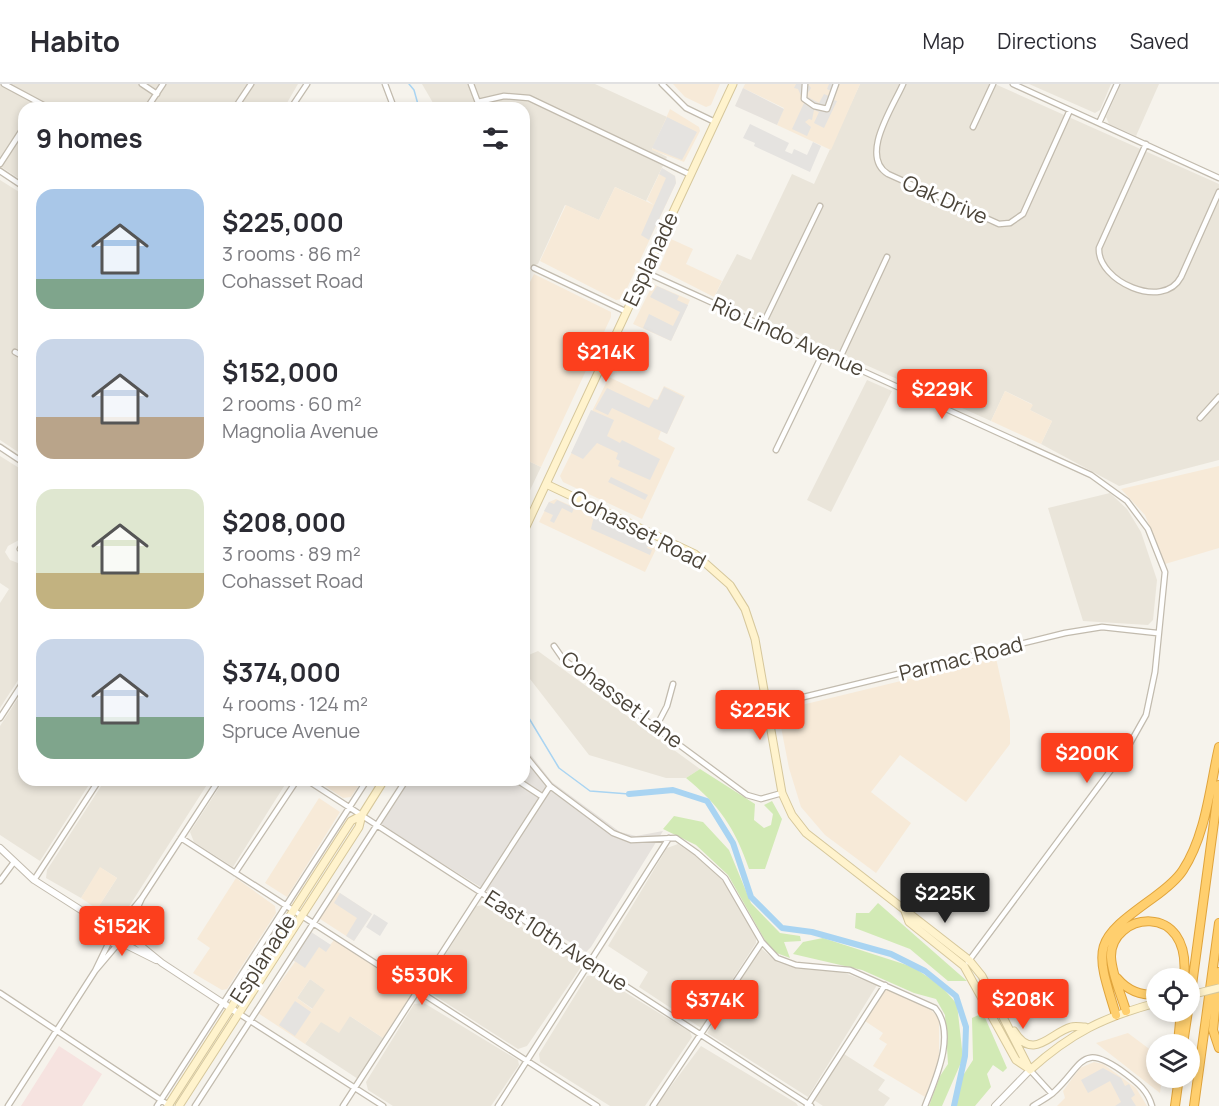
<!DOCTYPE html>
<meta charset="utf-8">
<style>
:root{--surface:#fff;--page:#f2f2f3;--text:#2b2b33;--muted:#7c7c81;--line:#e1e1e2;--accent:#fc3f1d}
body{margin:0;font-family:Manrope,sans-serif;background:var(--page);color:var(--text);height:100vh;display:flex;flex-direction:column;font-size:22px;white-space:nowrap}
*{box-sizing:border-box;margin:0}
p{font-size:20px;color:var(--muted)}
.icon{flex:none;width:33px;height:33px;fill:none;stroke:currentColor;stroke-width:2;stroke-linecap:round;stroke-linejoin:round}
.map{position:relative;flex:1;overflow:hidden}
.panel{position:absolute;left:18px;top:18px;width:512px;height:684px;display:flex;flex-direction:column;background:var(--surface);border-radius:18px;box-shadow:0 3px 9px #0003}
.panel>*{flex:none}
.buttons{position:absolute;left:1146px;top:884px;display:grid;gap:12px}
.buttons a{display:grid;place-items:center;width:54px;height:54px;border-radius:50%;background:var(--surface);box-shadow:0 3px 9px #0003;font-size:30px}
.price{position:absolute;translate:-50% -51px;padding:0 14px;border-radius:6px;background:var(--accent);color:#fff;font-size:20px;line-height:39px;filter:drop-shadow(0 2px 3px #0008)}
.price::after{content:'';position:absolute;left:50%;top:36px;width:18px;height:14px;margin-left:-9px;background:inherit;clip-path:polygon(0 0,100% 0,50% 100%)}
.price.on{background:#222;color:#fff}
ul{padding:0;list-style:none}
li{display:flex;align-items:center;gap:18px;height:150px;padding:0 18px}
li span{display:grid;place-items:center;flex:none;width:168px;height:120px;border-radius:18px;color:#555}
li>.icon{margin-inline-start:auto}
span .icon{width:72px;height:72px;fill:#fffc;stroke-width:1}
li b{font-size:26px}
h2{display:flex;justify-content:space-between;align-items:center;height:72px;padding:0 18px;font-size:26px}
header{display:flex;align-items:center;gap:36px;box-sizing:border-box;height:84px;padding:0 30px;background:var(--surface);border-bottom:2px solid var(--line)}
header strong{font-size:28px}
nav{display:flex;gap:33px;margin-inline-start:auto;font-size:21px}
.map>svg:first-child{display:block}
.residential{fill:#eae5da}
.commercial{fill:#f7ead8;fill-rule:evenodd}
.industrial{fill:#e6e2dd}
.medical{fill:#f6e3e0}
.green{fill:#d2eab5}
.parking{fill:#e5e3e0}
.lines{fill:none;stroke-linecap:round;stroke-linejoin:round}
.stream{stroke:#a9d4f2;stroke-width:1.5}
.canal{stroke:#a9d4f2;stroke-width:6}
.minor-casing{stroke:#c2bbae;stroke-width:7}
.tertiary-casing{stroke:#c2bbae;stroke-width:8}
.secondary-casing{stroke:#d6c79b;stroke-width:9}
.motorway-casing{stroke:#e0a43c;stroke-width:10}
.minor{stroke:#fff;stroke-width:4.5}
.tertiary{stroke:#fff;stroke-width:6}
.secondary{stroke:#fff3cd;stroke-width:7}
.motorway{stroke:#ffcf6e;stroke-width:8}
.secondary-bridge-casing{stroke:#d6c79b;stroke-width:9;stroke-linecap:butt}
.secondary-bridge{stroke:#fff3cd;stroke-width:7}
.labels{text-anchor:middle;stroke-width:6;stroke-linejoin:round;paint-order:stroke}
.street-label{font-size:21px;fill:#4b4439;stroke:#fff}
</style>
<header>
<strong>Habito</strong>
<nav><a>Map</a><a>Directions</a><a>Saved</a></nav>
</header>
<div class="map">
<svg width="1219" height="1022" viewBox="0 0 1219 1022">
<rect width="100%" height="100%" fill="#f6f3ec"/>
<path class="residential" d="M0,0H298L284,24H24V98L0,82Z
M422,0H595L667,33L652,65L667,73L646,117L615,103L599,136L565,121L538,180L524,185V24H436Z
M860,0H995L1219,100V376L1119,402L1041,360L1052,337L1030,326L1032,320L1005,307L991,337L714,213L737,170L751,176L792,90L814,100Z
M1029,0H1111L1100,26L1095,29Z
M1121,0H1159L1136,52L1109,40L1106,33Z
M0,96L24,111V372L0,356Z
M867,296L892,307L831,428L807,416Z
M0,372L24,387V447L19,456L8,462L5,468L10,476L18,479L24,477V587L0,624V519L9,505L0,499Z
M524,375L541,383L524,419Z
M1110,409L1127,425L1141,448L1157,496L1153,536L1148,541L1083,537L1048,424Z
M538,567L700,685L686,694H666L589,671L530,595L524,573Z
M24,605V696H92L40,777L0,751V642Z
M105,696H210L128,824L117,834H113L97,825L117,794L101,784L81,814L46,794L47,786Z
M224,696H288L233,783L194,758L190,748Z
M678,760L702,776L726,800L756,852V859L701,944L639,903L648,888L608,862L667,764Z
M485,821L579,878L581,883L527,962L518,965L429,908L427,900L476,822Z
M761,864L777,878L795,884L842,888L877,901L808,1013L707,949Z
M597,891L690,948L692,953L645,1022H610L540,978L539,970L587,892Z
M310,895L326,906L313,925L297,914Z
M424,919L518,976L519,981L491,1022H393L368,1006L366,998L414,920Z
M350,932L383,954L358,995L305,960L321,937Z
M701,962L796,1019L798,1022H656Z
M844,970L885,996L878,1006L890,1014L884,1022H823L814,1016Z"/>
<path class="commercial" d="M673,0H720L711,21L706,23L685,13Z
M745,0H860L831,66L777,41L784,24L743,4Z
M670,25L699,43L700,47L684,78L652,66Z
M662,84L675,92L676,99L622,215L616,216L540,177L566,121L599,136L615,103L654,121L647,116Z
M671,155L693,165L686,180L722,197L714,213L659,185Z
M534,190L611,228V233L541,383L524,375V210Z
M653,200L690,216L671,257L633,240Z
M609,293L657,316L664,302L685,312L667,350L661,347L658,355L675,364L642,435L563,398L560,392Z
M1005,307L1033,321L1030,326L1052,337L1041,360L991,337Z
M1219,382V464L1165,480L1145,431L1121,405Z
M556,415L658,461L645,488L539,438L549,418Z
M996,574L1010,637V660L966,718L900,671L871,708L911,739L876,789L825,751L801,723L789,684L779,633L785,625Z
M316,696H362L351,713L343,714Z
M319,714L340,728L287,813L265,799Z
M100,783L117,794L97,825L81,814Z
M236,794L275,822L276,829L227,905L222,906L193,889L210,864L197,855Z
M338,808L372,830L354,857L320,835Z
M311,848L330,861L334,856L413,908L383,954L350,932L339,949L321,938L305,960L258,929L295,878L293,876ZM310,895L325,906L312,925L297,914Z
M887,904L930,925L939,934V977L925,1013L873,982L887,960L879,955L883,949L865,937Z
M1128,949L1156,970V993H1162L1160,1009L1096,959Z
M1094,978L1103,980L1136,1004L1147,1022H1057L1065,1014L1063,1007L1080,984Z"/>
<path class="industrial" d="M743,4L784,25L777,41L735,22Z
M524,662L552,698L620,748L636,752L663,747L591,863L586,868L380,741L408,696H524Z"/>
<path class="medical" d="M59,962L102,990L82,1022H21Z"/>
<path class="green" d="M700,685L755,720L754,736L764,744L771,741L773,730L764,721L772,717L782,735L765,785H749C735,744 719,721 686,694Z
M674,732L703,738L729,766L751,819L780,849L800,852L801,857L784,858L790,874L771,867L728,791L696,761L663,745Z
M878,819L967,897H948L910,865L855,844L856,829H869Z
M823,854L913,883L940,901L957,920L963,974L942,1022H929L940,992L948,980L945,931L936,915L914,909L862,886L793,870L803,858Z
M983,929L1007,984L1003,988L993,981L987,990L991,1003L975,1022H955L962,993L973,976L972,934Z"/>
<path class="parking" d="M796,0H808L811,4L806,12L819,19L824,10L829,12L831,7L827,5L829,0H839L834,16L837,17L824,44L814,39L819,28L814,26L812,36L809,35L805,38L811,43L807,52L792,45L804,19L798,5L794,4Z
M667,33L697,48L682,76L652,64Z
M750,40L789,59L785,67L792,70L794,65L807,71L813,58L821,62L810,88L754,62L755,59L743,54Z
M662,84L675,92L676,99L649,156L641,151L666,94L659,90Z
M657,202L679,212L677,216L688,221L671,257L643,244L649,230L673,242L680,228L650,213Z
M664,303L684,313L667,350L612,324L608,331L595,325L607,304L649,324L654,315L658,316Z
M591,326L614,336L607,352L620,359L622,356L660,375L650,396L618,382L620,377L616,375L618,369L597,359L583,375L571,369Z
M611,393L648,411L645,416L608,398Z
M557,416L574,424L572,429L562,424L554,439L550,437L553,431L544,427L549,418L554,420Z
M594,432L650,458L647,464L652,466L650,471L591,445Z
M340,809L372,830L354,857L346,852L357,834L334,819Z
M374,830L388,839L380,852L366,843Z
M311,848L331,861L326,868L319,863L305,884L293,876Z
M295,917L311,928L295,952L279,941Z
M1103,984L1121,994L1125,1002L1129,1000L1135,1011L1131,1014L1136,1022H1115L1121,1018L1110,997L1088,1009L1081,996Z"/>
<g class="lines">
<path class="stream" d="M409,0L414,6L419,24
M524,626L559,684L590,707L629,710"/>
<path class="canal" d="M629,710L673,706L707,717L733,759L751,813L782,844L812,848L891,870L925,887L956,912L966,943L965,972L954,1022"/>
<g class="minor-casing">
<path id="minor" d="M4,0L49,24
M142,0L157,10
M385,0L394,24
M471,0L480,24
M662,0L686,24L715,38
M805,0L804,15L814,22L827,25L836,0
M903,0C893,23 859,72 888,90L999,140L1010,139L1023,130L1070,26
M1013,0L1219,94
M478,18L504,12L529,14L691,91
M147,24L163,0
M235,24L251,0
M291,24L307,0
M1099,39L1117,0
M973,43L993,0
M1146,60L1099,164C1097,197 1163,227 1181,193L1219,108
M0,80L24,43
M0,87L24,103
M534,184L627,228
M645,188L1091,391L1127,417L1148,445L1165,488L1155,588L1146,631L1128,663L968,878
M762,242L820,122
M15,268L24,273
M839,276L887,173
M1200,334L1219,313
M0,363L24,379
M776,366L823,269
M20,465L24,458
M554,562L563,575L747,711L761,715L782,709
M767,622L1065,549L1102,543L1157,549
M0,634L24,597
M656,643L667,622L673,600
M524,670L550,702L613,749L631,756L676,754L697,769L725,794L762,858L777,874L796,881L850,886L935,924C957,950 935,996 925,1022
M307,696L811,1022
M517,696L543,713
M181,754L597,1022
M235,789L297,696
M34,796L99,696
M0,797L14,778
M120,841L142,814L219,696
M127,846L142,814
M95,887L117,861
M0,909L170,1022
M238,929L383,1022
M1030,986L1052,1010
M8,1022L95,887L110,856
M157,1022L367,696
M195,1022L406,696
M343,1022L550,702
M498,1022L669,754
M653,1022L762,858
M807,1022L885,901
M1033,1022C1039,1018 1047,1014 1053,1009C1084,981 1080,956 1126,990C1138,999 1148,1007 1152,1022"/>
</g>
<g class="tertiary-casing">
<path id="tertiary" d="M0,764L34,796L84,828L108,850
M90,831L114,842
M109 851a10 10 0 1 1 20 0a10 10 0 1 1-20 0Z
M129,852L162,879L238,929
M124,860L156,876
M995,1022L1030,986"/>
</g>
<g class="secondary-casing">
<path id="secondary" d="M546,400L695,470L730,501L745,525L755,555L782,709L792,731L806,749L969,876L982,892L1030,986
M524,447L733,0
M905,827L909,838L964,882L1016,976L1028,984
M1014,947C1033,978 1050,949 1071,943C1075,942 1081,943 1085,943
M1030,986C1071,949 1104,933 1156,919
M168,1022L351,737L362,731
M179,1022L359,743L362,731L384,696"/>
</g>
<g class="motorway-casing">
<path id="motorway" d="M1219,888L1213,946L1219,964
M1117,894C1128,907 1140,911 1156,911
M1190,916L1219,701
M1126,927C1121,910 1112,891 1111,873C1110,829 1192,815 1184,894
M1116,931C1094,861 1093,857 1153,814C1164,806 1176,797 1183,786C1206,751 1210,702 1219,663
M1178,959L1181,927
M1183,960L1188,927
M1175,1022L1179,993
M1194,1022L1219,839"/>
</g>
<use href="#minor" class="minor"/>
<use href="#tertiary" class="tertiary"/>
<use href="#secondary" class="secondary"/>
<use href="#motorway" class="motorway"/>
<g class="secondary-bridge-casing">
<path id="secondary-bridge" d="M1190,911L1219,904"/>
</g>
<use href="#secondary-bridge" class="secondary-bridge"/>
</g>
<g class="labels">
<g class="street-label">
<text transform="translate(945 116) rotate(24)" y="7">Oak Drive</text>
<text transform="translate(651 175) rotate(-65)" y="7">Esplanade</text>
<text transform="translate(788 253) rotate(24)" y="7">Rio Lindo Avenue</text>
<text transform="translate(638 446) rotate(27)" y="7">Cohasset Road</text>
<text transform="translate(961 575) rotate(-14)" y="7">Parmac Road</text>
<text transform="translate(622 616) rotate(37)" y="7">Cohasset Lane</text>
<text transform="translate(556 857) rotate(33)" y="7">East 10th Avenue</text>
<text transform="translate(263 875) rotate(-57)" y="7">Esplanade</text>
</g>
</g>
</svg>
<div class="buttons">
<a><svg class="icon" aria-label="locate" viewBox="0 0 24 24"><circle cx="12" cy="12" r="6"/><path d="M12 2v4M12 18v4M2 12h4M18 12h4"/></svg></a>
<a><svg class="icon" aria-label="layers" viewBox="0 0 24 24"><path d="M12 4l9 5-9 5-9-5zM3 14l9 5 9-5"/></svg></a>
</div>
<b class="price" style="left:606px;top:299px">$214K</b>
<b class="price" style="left:942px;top:336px">$229K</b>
<b class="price" style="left:760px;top:657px">$225K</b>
<b class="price" style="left:1087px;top:700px">$200K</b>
<b class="price on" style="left:945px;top:840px">$225K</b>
<b class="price" style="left:122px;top:873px">$152K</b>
<b class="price" style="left:422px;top:922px">$530K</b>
<b class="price" style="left:1023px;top:946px">$208K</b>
<b class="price" style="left:715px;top:947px">$374K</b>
<section class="panel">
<h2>9 homes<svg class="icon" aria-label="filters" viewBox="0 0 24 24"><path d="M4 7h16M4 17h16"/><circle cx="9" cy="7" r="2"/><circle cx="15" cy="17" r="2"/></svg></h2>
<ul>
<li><span style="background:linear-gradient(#a9c7e8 75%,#7fa58c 0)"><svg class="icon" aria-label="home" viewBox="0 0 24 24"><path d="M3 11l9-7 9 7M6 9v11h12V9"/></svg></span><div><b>$225,000</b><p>3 rooms · 86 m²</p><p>Cohasset Road</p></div></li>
<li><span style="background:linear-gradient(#c9d6e8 65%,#b9a48a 0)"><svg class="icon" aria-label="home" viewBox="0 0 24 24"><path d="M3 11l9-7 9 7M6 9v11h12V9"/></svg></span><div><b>$152,000</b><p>2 rooms · 60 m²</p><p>Magnolia Avenue</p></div></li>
<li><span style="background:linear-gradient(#dfe7d0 70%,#c2b280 0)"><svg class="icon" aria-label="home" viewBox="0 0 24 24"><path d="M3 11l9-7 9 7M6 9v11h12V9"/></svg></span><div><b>$208,000</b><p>3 rooms · 89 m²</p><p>Cohasset Road</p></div></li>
<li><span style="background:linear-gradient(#c9d6e8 65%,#7fa58c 0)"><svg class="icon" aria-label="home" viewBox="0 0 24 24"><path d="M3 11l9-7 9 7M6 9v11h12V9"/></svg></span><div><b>$374,000</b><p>4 rooms · 124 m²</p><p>Spruce Avenue</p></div></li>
</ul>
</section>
</div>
